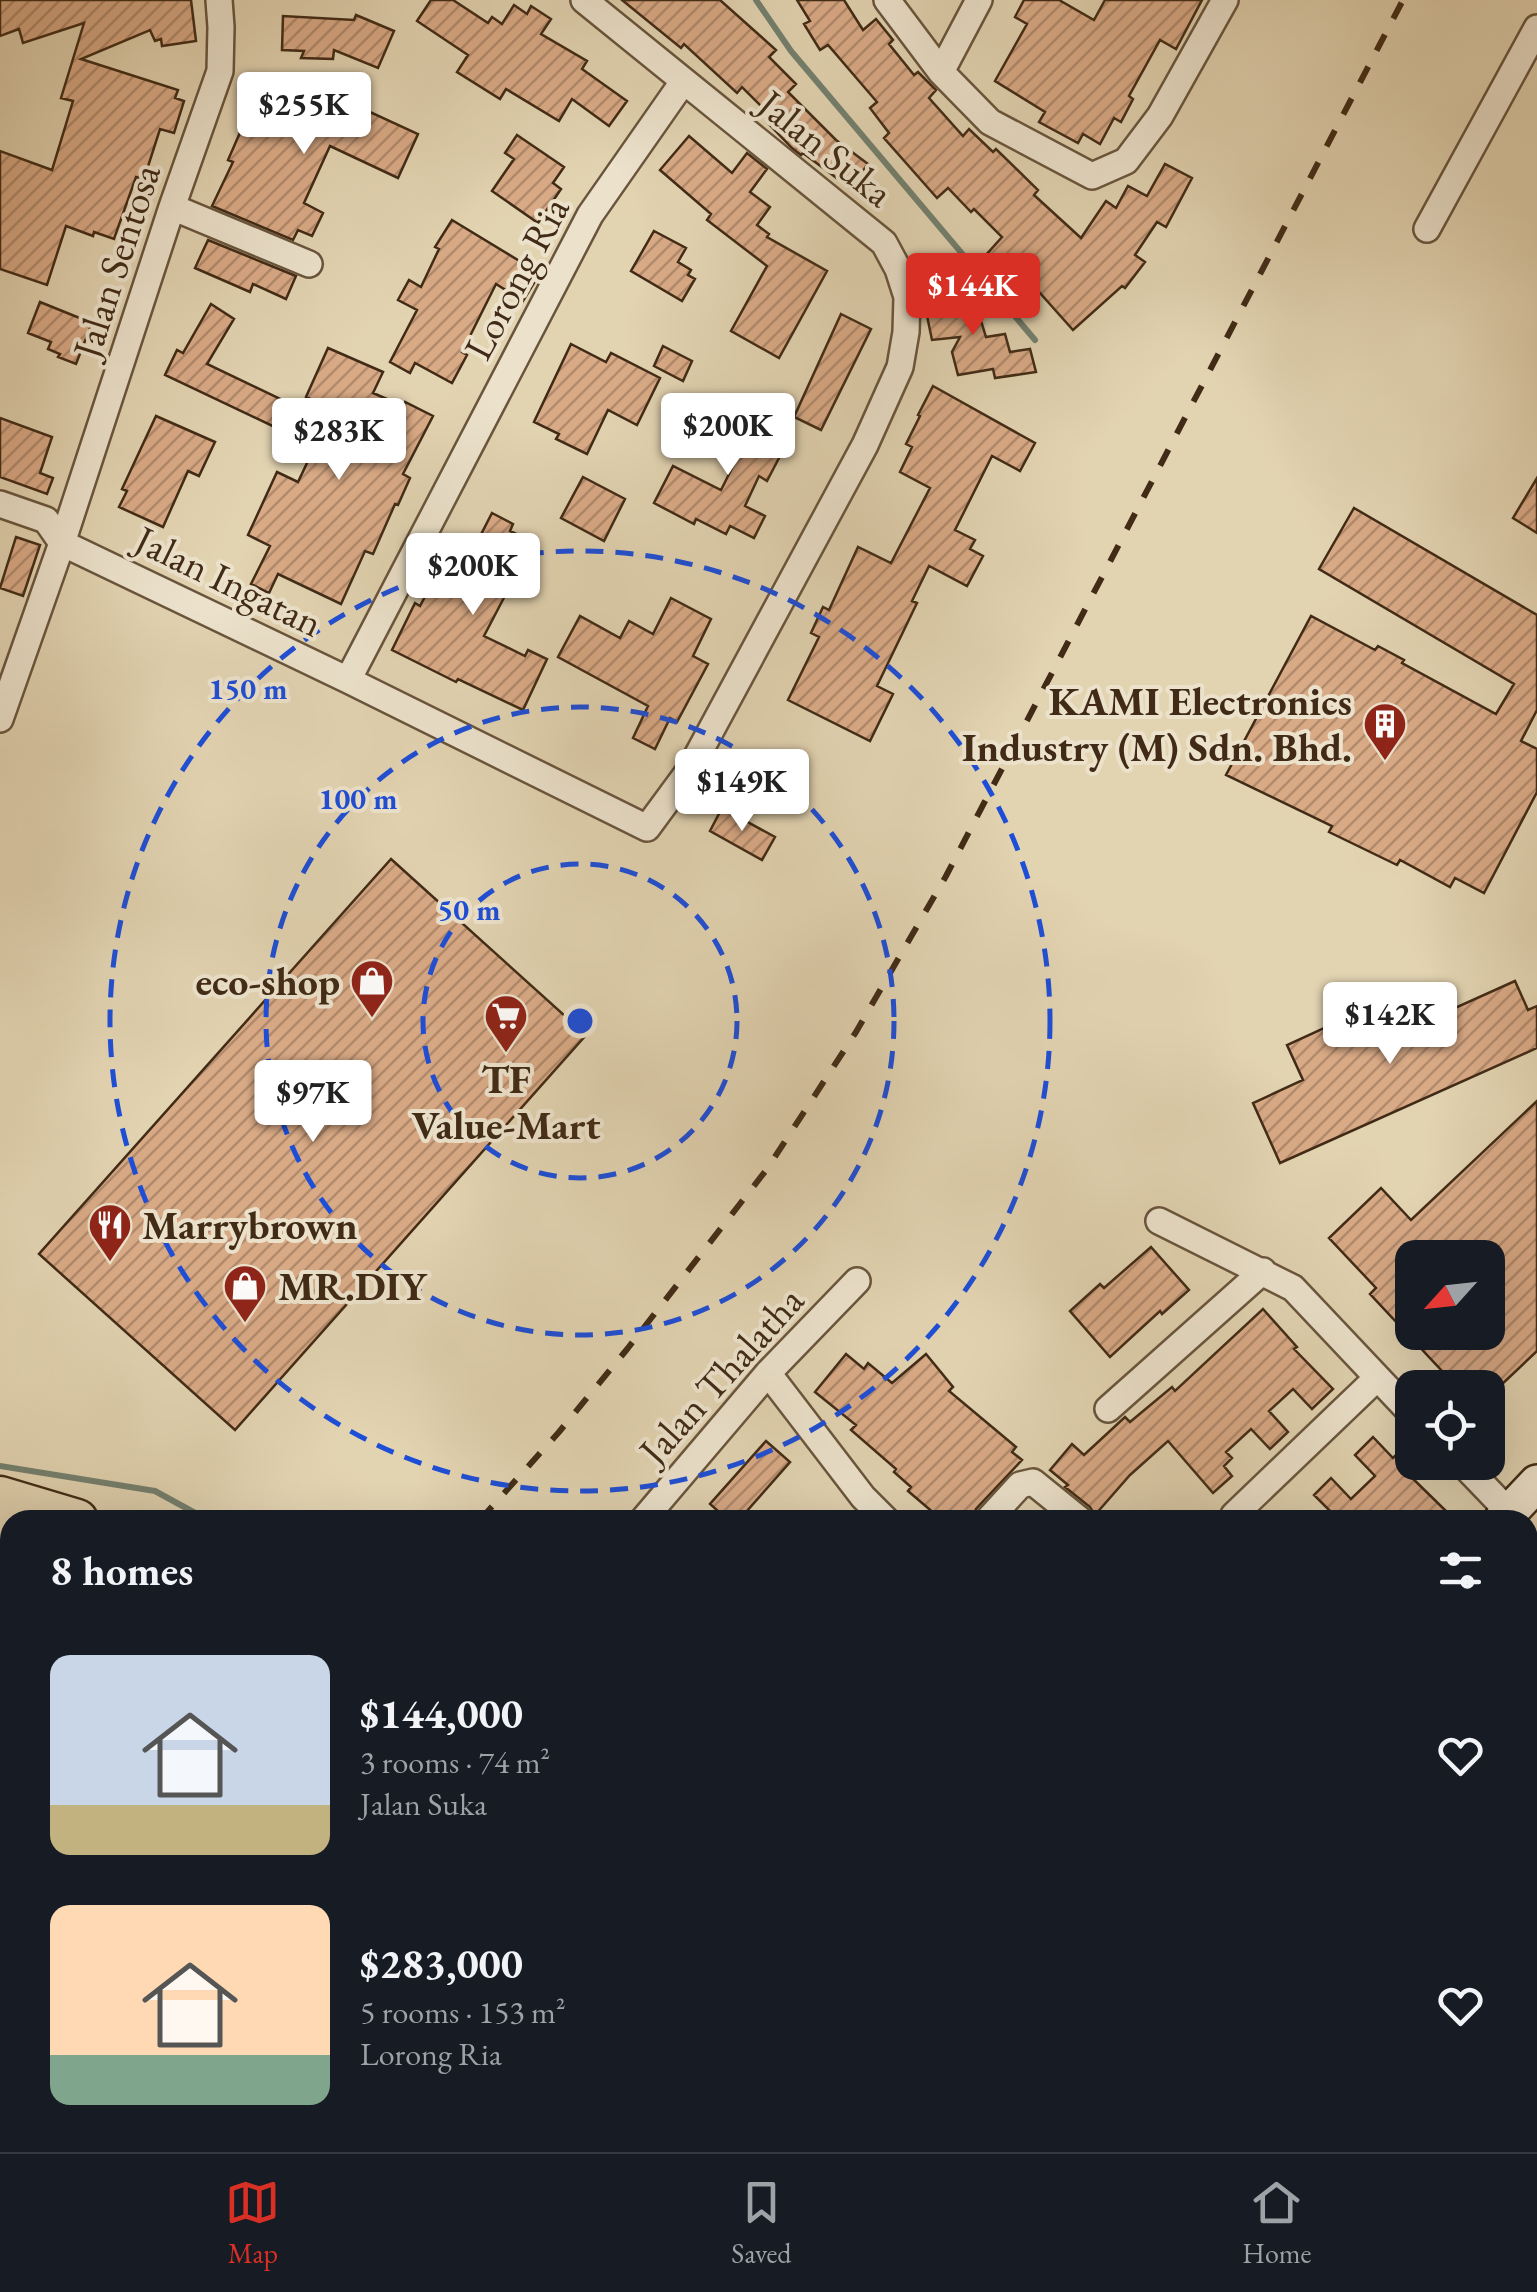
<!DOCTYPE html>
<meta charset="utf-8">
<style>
:root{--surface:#171b24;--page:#242831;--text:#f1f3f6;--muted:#9ea1a6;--line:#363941;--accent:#d93025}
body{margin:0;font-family:"EB Garamond",serif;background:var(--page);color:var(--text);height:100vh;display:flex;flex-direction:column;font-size:38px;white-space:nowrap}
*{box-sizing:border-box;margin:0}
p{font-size:32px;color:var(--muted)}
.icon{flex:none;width:55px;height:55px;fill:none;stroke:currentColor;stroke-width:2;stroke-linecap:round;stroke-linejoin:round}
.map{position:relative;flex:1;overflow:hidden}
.side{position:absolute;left:0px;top:1510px;width:1538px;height:642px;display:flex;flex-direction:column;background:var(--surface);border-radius:30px 30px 0 0;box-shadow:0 10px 40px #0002}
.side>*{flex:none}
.needle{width:65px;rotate:243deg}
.fabs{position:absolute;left:1395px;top:1240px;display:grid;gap:20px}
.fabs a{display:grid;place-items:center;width:110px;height:110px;border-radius:20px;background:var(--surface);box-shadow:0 10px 40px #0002;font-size:50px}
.price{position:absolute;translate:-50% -85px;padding:0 22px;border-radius:10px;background:#fff;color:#222;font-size:32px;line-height:65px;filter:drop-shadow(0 2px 5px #0008)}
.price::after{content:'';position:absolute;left:50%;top:60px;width:30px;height:22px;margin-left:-15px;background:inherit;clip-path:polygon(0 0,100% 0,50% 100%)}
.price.on{background:var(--accent);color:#fff}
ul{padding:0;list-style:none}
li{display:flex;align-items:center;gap:30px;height:250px;padding:0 50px}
li span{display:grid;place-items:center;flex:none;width:280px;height:200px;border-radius:20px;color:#555}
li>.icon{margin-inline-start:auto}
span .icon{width:120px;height:120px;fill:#fffc;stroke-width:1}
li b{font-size:42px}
h2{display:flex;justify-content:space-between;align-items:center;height:120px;padding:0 50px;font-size:42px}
.dock{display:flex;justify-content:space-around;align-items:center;height:140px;border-top:2px solid var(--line);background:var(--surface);font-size:28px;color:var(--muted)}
.dock a{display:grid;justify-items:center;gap:5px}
.dock .on{color:var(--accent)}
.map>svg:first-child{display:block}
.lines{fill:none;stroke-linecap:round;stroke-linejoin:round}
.stream{stroke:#73806f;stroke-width:6}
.building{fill:url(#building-hatch);stroke:#412b16;stroke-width:2.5;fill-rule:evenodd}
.street-casing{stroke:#69553d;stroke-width:30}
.secondary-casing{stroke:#412b16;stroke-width:40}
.primary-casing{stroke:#412b16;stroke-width:45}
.street{stroke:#ece2cc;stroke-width:25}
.secondary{stroke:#ece2cc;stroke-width:35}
.primary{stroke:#e2d3b1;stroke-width:40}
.rail{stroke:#412b16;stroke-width:6;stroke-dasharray:18 18;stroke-linecap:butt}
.ring{fill:none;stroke:#1d4ed8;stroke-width:5;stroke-dasharray:18 12}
.labels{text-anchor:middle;stroke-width:8;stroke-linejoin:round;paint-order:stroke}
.street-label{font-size:40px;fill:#412b16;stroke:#ece2cc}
.poi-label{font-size:40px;font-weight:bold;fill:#412b16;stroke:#ece2cc;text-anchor:end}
.centre{fill:#1d4ed8;stroke:#ece2cc;stroke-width:5}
.ring-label{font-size:30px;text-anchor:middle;font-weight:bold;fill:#1d4ed8;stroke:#ece2cc;stroke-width:8;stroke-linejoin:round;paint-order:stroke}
</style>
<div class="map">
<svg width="1537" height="2152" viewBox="0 0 1537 2152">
<defs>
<pattern id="building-hatch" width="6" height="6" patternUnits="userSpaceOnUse" patternTransform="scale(2.5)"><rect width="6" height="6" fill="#d9aa86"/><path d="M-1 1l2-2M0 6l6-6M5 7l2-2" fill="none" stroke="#b28b6d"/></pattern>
</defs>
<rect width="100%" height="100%" fill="#e2d3b1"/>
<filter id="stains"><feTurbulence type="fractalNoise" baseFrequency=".002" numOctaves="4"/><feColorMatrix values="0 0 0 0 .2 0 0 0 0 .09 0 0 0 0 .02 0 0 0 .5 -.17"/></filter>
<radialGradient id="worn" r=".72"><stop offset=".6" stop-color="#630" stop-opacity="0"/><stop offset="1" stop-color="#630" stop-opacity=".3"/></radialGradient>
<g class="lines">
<path class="stream" d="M756,0L791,51L1035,340
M0,1466L155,1491L208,1520"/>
</g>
<path class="building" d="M0,0H191L196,41L162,46L161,39L155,41L150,30L81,59L178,90L175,98L184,101L174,133L160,129L144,179L136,177L114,239L94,232L93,236L66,226L47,285L0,269V151L52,170L73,101L61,98L84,23L23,43L19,29L0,36Z
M431,0H453L488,23L492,17L502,24L514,5L527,14L531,6L551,19L541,34L587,61L582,69L627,101L609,126L572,99L559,121L506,89L500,99L457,72L468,55L417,21Z
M622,0H720L776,50L769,57L796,84L788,92L836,140L868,164L850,188L803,153L801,155L792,148L767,122L772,117L742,87L737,93L684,44L681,48Z
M797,0H844L863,30L876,19L893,40L889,44L914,75L918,72L936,90L929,98L963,136L969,129L993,152L996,149L1038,190L1034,195L1081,238L1106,201L1116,208L1128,186L1147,196L1165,164L1192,178L1166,227L1157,222L1135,255L1145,262L1125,288L1122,286L1073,330L1015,265L1005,275L985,256L1002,237L974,209L971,212L948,188L937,198L884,138L889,133L870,108L877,102L828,45L820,50L804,24L810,21Z
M1024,0H1059L1094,20L1105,0H1202L1176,49L1160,40L1129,96L1133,99L1121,122L1114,118L1100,144L1083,134L1078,143L1039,122L1045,112L995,81L1027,24L1015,17Z
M356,15L394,31L378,68L334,50L333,59L301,58L304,51L282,50L283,16L354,20Z
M294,77L418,134L398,178L330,146L304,203L323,213L312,236L298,230L293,240L212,206L233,162L228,160L242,128L252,133L256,124L265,128L280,91L287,93Z
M517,135L564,167L553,183L561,189L538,223L492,191L514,159L505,153Z
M689,136L732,173L747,153L767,169L750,192L770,207L757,225L769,234L767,237L827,271L779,358L731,331L767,266L707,220L711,214L660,170Z
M452,220L531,268L525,278L534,283L523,301L496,284L462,352L467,355L452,383L415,363L410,373L390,362L417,310L398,300L409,280L421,287L439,249L435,247Z
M654,231L686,248L678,262L691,270L688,275L695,279L682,301L631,271Z
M208,240L296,276L286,299L253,284L250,292L195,268Z
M949,286L952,298L963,297L968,313L978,311L986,337L1005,334L1010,352L1030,349L1036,372L995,378L993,369L958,375L952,352L960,337L932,340L926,311L931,288Z
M40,302L92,323L76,364L58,357L60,354L48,349L51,342L28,333Z
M211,304L234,319L207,364L293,405L281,430L165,375L177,350L183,353Z
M841,314L871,329L821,430L794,417Z
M571,344L606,362L611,353L660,378L637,425L608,410L587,454L556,439L559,434L534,422Z
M663,346L692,361L683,381L654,366Z
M328,348L383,372L373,393L403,406L405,402L433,416L403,474L410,478L398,505L395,504L373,554L365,551L341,604L278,574L269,593L251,584L270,546L248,535L277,472L298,482L315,446L313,444L330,408L306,397Z
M933,386L1035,443L1020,471L992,456L955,530L975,540L970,549L983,556L967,586L929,566L912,601L917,603L877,686L893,694L870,741L788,700L819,637L811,633L823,607L829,610L858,547L891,563L930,488L900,472L912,447L906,444L920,416L918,415Z
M739,414L756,423L759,416L792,433L767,481L759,476L745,506L765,516L754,538L730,526L726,534L696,519L694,524L654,503L673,466L721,490L735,462L704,446L711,432L726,439Z
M156,416L215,442L199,476L188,471L163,527L119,507L127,491L122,489Z
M0,418L52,437L40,473L53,478L47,494L0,477Z
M583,477L625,499L604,541L561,518Z
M1537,478V533L1513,518Z
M1354,508L1537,615V710L1521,741L1537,749V792L1484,893L1455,878L1450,887L1400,860L1397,865L1329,832L1332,826L1226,775L1311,616L1375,650L1378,646L1404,660L1402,663L1496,714L1514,684L1319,569Z
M492,513L513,524L510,531L533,542L484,636L525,656L528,650L547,659L523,710L458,679L456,682L392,650L415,603L420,606L454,542L472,552Z
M16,537L40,545L23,596L0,588Z
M671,598L711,619L693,656L708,664L677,722L670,718L655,749L633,738L648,706L558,657L580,616L620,638L629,621L653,634Z
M722,808L775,837L762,860L710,831Z
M391,859L586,1035L235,1430L39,1254Z
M1515,981L1528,1010L1537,1006V1048L1280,1163L1253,1103L1303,1080L1287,1045L1381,1002L1395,1035Z
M1537,1101V1351L1498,1388H1458L1370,1294L1376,1288L1329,1238L1381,1188L1411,1220ZM1412,1258H1488V1332H1412Z
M1151,1247L1189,1290L1162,1314L1160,1311L1110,1357L1070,1311L1100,1284L1104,1288Z
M1263,1309L1297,1347L1294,1349L1333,1389L1312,1409L1293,1389L1269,1411L1288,1432L1270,1449L1251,1429L1226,1452L1232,1458L1224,1466L1232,1476L1213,1493L1168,1441L1130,1475L1095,1515L1090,1507L1065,1487L1068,1485L1050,1470L1072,1444L1084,1455L1125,1417L1130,1422L1172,1387L1175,1391Z
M846,1354L864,1369L868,1363L892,1383L926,1354L953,1387L949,1391L1016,1447L1012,1452L1022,1460L976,1509L972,1520H942L908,1491L911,1487L894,1472L896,1469L851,1430L856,1425L815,1392Z
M1373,1437L1393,1458L1396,1455L1408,1468L1405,1471L1446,1511L1436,1520H1339L1314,1495L1331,1478L1351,1499L1375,1476L1355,1455Z
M766,1441L790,1462L739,1520H728L710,1504Z"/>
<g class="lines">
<g class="street-casing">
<path id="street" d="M887,0L941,72L990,122L1092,176L1126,161L1160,116L1225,0
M941,72L979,0
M172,207L309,264
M1427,229L1537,28
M0,504L46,520L62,543L348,680L647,828L689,771L865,445L900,367L906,332L907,297L898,269L884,243L584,0
M348,680L590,215L683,82
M0,719L62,543L172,207L220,71L221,27L219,0
M1159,1221L1293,1288L1412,1414
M768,1373L863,1497L886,1520
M1108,1409L1263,1271
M1461,1462L1509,1512
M1234,1515L1377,1378
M643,1520L768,1373L857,1281
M988,1520L1020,1485L1033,1482L1080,1520
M221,2142L227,2152
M478,2142L483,2152
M1340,2142L1349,2152
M126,2152L136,2142
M959,2152L970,2142"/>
</g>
<g class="secondary-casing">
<path id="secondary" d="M1502,1520L1537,1483
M843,2152L856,2142"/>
</g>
<g class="primary-casing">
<path id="primary" d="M0,1497L77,1520
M0,1530L10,1532
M542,2142L547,2152
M577,2142L583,2152"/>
</g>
<use href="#street" class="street"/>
<use href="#secondary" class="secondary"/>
<use href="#primary" class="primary"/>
<path class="rail" d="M480,1520L559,1432L628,1348L767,1169L856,1032L946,876L1403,0
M0,1997L10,1987"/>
</g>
<g class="ring">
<circle cx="580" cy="1021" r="157"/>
<circle cx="580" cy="1021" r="314"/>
<circle cx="580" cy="1021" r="470"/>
</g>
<defs>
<g id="building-pin" transform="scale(2.25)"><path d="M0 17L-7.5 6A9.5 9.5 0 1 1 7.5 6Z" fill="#8f2418" stroke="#ece2cc"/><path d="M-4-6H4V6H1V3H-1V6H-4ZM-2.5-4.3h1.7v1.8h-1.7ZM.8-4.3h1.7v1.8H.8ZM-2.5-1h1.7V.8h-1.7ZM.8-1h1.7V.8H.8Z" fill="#fff"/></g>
<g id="shop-pin" transform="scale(2.25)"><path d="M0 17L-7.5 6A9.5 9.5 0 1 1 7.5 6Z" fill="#8f2418" stroke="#ece2cc"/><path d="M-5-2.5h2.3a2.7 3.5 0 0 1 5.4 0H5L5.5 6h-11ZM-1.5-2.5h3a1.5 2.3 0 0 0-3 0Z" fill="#fff"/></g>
<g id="supermarket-pin" transform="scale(2.25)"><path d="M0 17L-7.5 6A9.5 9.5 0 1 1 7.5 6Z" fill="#8f2418" stroke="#ece2cc"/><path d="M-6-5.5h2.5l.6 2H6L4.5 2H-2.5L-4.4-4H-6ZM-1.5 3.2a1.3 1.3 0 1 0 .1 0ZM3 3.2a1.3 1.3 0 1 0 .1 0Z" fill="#fff"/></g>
<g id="restaurant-pin" transform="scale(2.25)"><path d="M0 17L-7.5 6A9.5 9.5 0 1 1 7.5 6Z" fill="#8f2418" stroke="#ece2cc"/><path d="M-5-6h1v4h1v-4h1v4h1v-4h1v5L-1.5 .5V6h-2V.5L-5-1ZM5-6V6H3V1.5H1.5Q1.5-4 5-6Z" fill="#fff"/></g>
</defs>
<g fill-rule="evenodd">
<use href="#building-pin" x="1385" y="724"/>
<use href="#shop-pin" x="372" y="981"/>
<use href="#supermarket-pin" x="506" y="1016"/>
<use href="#restaurant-pin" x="110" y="1225"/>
<use href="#shop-pin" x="245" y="1286"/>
</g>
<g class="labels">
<g class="street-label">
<text transform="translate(826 148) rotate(39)" y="14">Jalan Suka</text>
<text transform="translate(116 261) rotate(-72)" y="14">Jalan Sentosa</text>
<text transform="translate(516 278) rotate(-62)" y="14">Lorong Ria</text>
<text transform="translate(229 581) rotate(26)" y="14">Jalan Ingatan</text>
<text transform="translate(721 1375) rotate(-48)" y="14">Jalan Thalatha</text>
</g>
<g class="poi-label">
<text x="1352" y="715">KAMI Electronics<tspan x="1352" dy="46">Industry (M) Sdn. Bhd.</tspan></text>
<text x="340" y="995">eco-shop</text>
<text x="506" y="1093" text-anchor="middle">TF<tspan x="506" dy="46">Value-Mart</tspan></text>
<text x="142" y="1239" text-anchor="start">Marrybrown</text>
<text x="278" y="1300" text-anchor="start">MR.DIY</text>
</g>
</g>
<circle cx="580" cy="1021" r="15" class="centre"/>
<g class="ring-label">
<text x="248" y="699">150 m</text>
<text x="358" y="809">100 m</text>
<text x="469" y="920">50 m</text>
</g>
<rect width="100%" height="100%" filter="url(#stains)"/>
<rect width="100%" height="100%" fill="url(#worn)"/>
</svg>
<div class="fabs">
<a><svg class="needle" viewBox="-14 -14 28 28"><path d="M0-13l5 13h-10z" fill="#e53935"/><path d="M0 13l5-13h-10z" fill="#9ea1a6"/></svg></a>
<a><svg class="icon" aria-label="locate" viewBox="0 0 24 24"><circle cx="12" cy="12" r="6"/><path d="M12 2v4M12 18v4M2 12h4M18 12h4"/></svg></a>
</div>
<b class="price" style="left:304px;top:157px">$255K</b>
<b class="price on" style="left:973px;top:338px">$144K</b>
<b class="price" style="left:728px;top:478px">$200K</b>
<b class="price" style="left:339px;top:483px">$283K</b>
<b class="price" style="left:473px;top:618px">$200K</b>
<b class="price" style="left:742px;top:834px">$149K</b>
<b class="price" style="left:1390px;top:1067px">$142K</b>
<b class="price" style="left:313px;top:1145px">$97K</b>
<section class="side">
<h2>8 homes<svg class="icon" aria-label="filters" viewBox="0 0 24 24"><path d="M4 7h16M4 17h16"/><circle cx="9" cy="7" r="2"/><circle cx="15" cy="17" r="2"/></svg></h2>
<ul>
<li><span style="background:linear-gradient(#c9d6e8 75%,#c2b280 0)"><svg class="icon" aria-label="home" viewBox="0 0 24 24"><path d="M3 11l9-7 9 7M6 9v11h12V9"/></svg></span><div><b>$144,000</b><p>3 rooms · 74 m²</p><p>Jalan Suka</p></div><svg class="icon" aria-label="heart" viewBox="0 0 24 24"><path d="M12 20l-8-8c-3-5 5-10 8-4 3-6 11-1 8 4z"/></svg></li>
<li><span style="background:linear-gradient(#ffd9b3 75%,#7fa58c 0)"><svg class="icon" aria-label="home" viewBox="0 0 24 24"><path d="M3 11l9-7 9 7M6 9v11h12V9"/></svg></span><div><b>$283,000</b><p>5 rooms · 153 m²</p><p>Lorong Ria</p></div><svg class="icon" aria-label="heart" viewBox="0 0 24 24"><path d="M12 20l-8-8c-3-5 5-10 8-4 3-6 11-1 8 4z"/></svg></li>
</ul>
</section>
</div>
<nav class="dock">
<a class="on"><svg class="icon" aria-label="map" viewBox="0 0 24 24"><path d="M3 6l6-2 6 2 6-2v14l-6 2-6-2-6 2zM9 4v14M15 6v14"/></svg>Map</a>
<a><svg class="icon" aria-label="saved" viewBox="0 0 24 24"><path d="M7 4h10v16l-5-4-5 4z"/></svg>Saved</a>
<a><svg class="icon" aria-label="home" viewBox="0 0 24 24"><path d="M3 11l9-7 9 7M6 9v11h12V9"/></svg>Home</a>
</nav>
